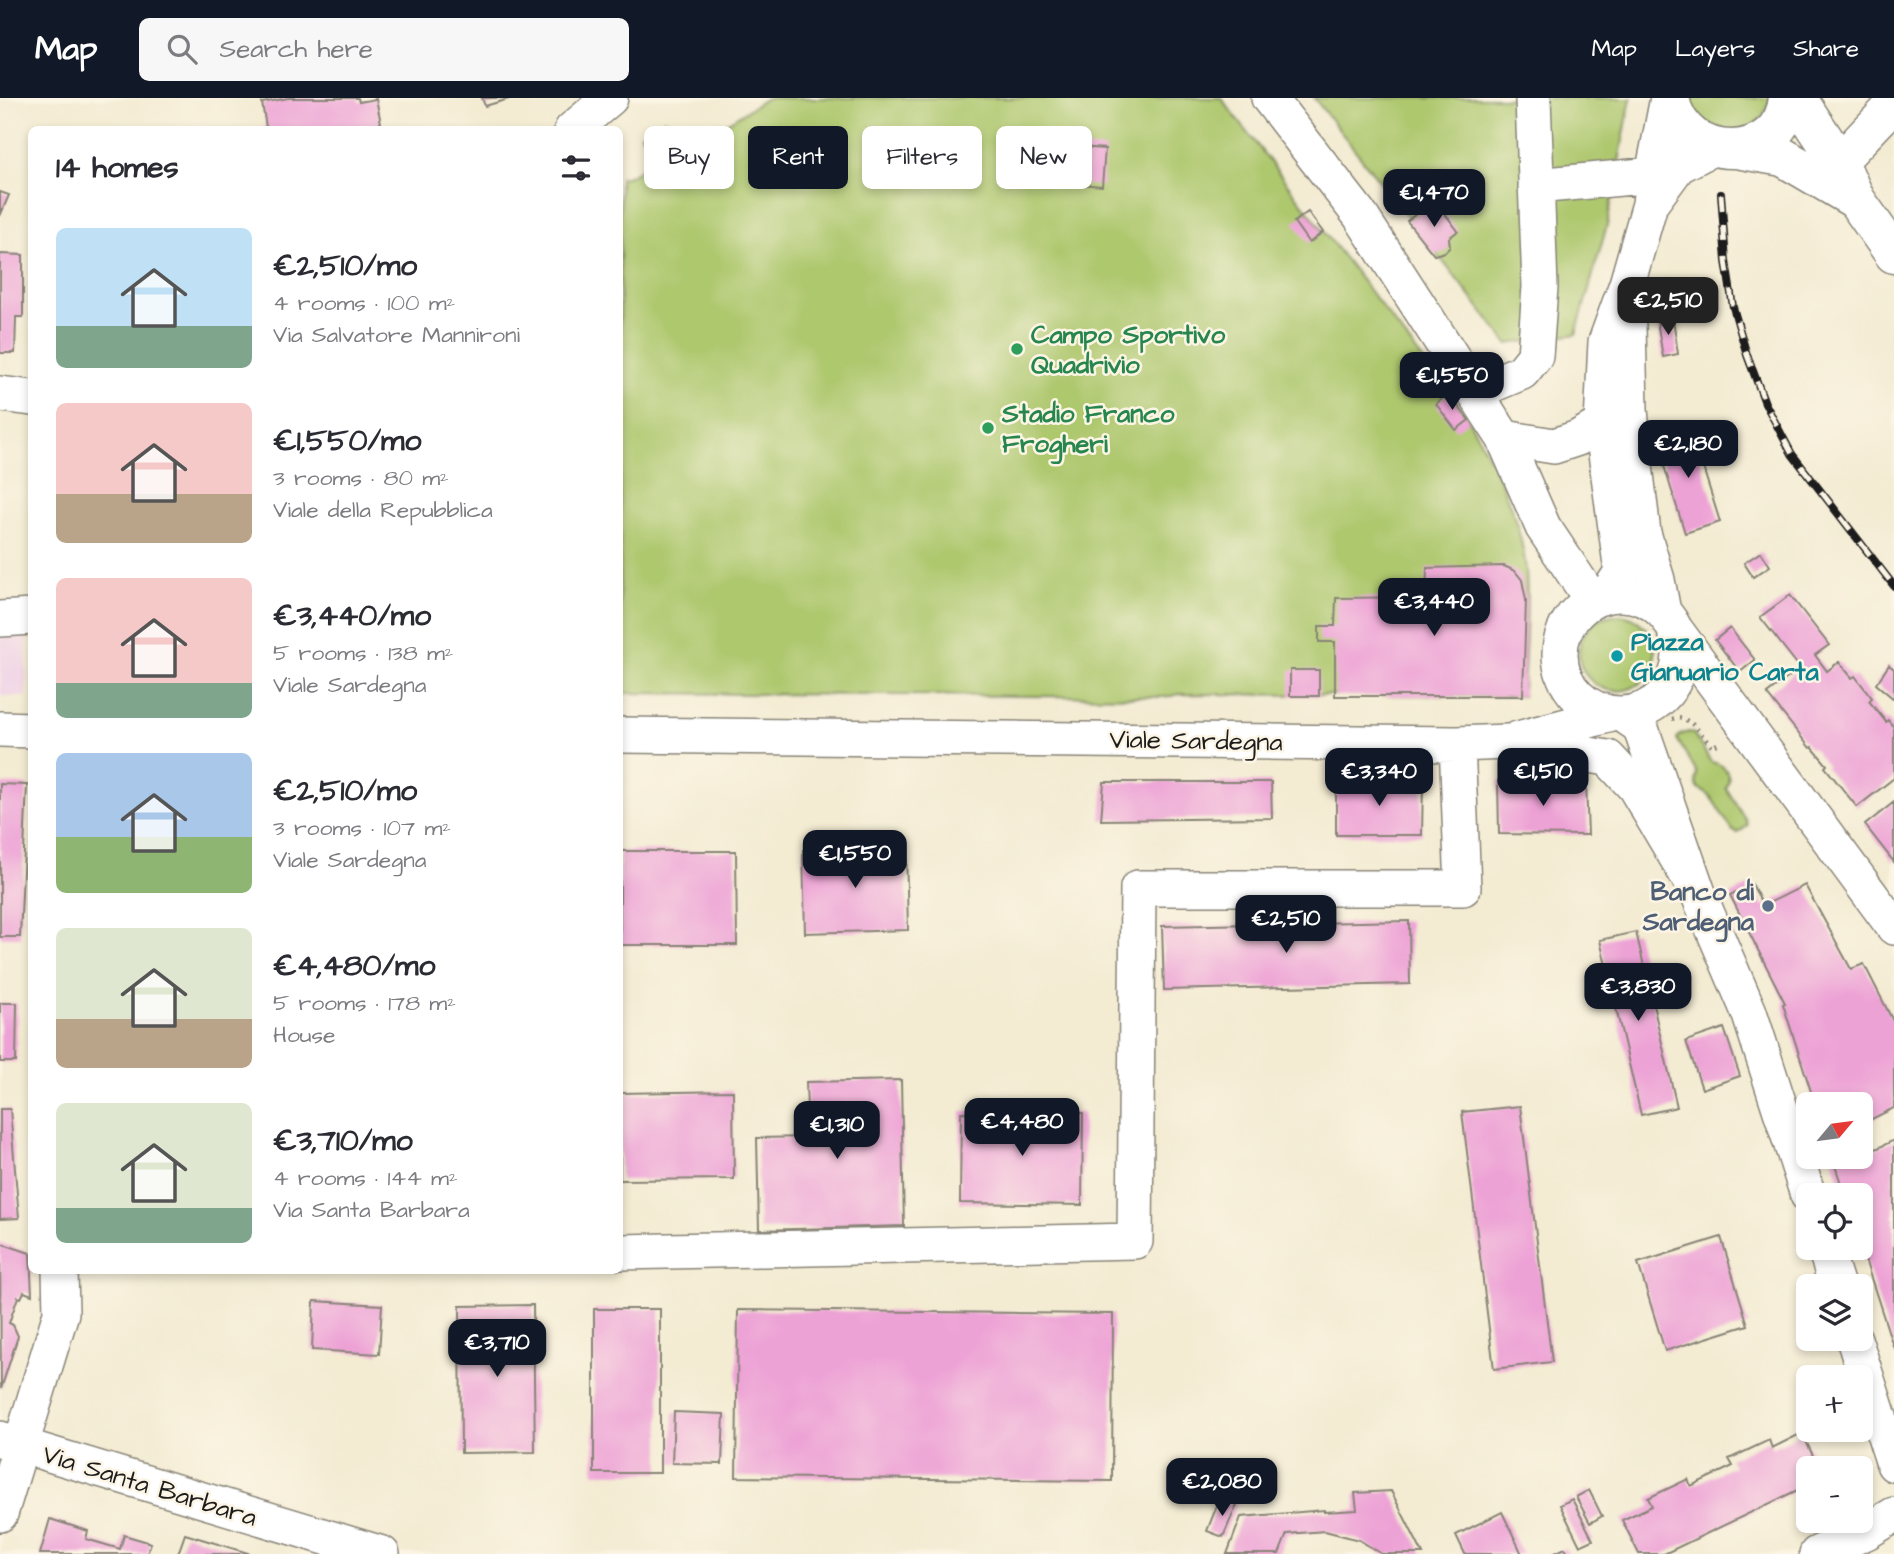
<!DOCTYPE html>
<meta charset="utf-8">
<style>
:root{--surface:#fff;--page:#f7f7f7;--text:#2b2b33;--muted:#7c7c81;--accent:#111827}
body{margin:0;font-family:"Architects Daughter",sans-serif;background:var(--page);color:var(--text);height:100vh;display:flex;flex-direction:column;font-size:26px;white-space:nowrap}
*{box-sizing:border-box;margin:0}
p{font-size:23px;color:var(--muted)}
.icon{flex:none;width:38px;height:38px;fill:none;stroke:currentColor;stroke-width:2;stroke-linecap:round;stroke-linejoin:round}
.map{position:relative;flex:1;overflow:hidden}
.sheet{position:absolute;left:28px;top:28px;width:595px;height:1148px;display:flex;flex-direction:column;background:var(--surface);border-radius:10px;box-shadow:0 4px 10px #0003}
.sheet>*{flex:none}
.banner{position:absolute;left:644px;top:28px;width:665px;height:63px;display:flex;gap:14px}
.needle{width:46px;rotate:61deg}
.controls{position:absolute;left:1796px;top:994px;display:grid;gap:14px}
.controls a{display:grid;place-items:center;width:77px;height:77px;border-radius:10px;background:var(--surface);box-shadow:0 4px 10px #0003;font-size:35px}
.price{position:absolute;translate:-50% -60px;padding:0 16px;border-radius:14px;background:var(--accent);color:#fff;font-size:23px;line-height:46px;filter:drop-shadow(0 2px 4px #0008)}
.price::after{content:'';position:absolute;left:50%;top:42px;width:21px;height:16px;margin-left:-10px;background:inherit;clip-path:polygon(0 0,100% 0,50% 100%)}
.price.current{background:#222;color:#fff}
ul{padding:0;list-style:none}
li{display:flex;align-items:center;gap:21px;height:175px;padding:0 28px}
li span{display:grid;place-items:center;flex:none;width:196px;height:140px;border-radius:10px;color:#555}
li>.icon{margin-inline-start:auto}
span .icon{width:84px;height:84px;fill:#fffc;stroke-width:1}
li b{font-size:30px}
h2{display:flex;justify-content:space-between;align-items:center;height:84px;padding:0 28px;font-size:30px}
.pill{padding:0 24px;border-radius:10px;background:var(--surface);box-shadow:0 4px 10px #0003;font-size:24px;line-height:63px}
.pill.current{background:var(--accent);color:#fff}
header{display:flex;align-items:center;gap:42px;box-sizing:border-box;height:98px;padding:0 35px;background:var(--accent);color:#fff}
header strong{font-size:33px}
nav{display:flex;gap:38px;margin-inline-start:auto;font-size:24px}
.search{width:490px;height:63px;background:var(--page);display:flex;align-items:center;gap:18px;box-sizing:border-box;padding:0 24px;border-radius:10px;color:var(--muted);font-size:26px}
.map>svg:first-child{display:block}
.built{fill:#efd0e7}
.green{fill:#aec86e;stroke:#657245;stroke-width:2}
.building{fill:#eda2d6}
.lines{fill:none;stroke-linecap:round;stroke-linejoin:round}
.minor-casing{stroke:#888477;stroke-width:38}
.major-casing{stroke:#888477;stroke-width:41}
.path{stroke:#888477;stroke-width:4.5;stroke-dasharray:2 5;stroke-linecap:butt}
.minor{stroke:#fff;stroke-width:35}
.major{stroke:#fff;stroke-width:38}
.rail-casing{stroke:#1c1c1c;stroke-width:8}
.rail{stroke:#fcf5e5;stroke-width:5;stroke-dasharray:16;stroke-linecap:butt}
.leisure-dot{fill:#2e9e5b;stroke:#fcf5e5;stroke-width:2.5}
.culture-dot{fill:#0f9aa8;stroke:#fcf5e5;stroke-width:2.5}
.service-dot{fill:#5c6f8a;stroke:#fcf5e5;stroke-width:2.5}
.labels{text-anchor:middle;stroke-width:5;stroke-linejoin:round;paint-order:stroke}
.leisure-label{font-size:26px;font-weight:bold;fill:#27864d;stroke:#fcf5e5;text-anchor:start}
.culture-label{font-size:26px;font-weight:bold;fill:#0d838f;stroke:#fcf5e5;text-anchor:start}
.street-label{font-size:26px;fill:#1c1c1c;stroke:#fcf5e5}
.service-label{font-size:26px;font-weight:bold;fill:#4e5e75;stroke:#fcf5e5;text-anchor:end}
</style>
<header>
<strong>Map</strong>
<div class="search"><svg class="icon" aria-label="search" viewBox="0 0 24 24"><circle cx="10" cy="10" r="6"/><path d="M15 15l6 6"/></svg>Search here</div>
<nav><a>Map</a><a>Layers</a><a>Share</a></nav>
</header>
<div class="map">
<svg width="1894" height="1456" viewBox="0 0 1894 1456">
<rect width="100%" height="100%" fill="#fcf5e5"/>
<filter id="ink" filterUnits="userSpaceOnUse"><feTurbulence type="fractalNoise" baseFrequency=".0143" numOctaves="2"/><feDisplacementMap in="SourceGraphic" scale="14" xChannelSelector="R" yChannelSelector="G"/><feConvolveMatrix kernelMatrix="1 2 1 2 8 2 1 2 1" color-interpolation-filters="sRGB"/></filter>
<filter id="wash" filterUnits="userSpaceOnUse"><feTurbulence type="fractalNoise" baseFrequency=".00686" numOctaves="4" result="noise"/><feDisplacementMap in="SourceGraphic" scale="28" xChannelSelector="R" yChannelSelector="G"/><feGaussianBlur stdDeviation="1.57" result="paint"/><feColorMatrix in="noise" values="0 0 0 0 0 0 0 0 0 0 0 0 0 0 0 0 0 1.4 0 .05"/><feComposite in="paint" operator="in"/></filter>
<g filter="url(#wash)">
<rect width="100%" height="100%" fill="#f3ebd2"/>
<path class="built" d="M27,504L26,599L0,598V505Z"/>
<path class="green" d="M767,0H1221L1469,322C1494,368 1521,419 1526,473C1529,514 1524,557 1523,598L1180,596L1166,599L620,595V80C636,78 645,70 650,54L641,36L665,21L681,53Z
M1314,0H1631L1607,127L1576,236L1508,246Z
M1689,0H1771C1768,6 1765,15 1761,20C1737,46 1699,29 1689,0Z
M1579 555a38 38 0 1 1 76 0a38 38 0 1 1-76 0Z
M1688,634L1693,635L1711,664C1725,666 1733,677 1726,690L1746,722L1747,728L1738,735L1733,733L1710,698L1698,690L1696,683L1697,675L1677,641L1678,638Z"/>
<g id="blocks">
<path class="building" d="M288,0H358L359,4L376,1L381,25L367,32H260L266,29L262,5Z
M482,0H509V1L485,8Z
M1028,45L1105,51L1102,88L1055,84L1056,73L1026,71Z
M0,94L9,97L0,118Z
M1426,108L1433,116L1440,109L1458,133L1449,140L1450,149L1445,154L1434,157L1407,123Z
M1308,114L1323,134L1309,145L1294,124Z
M0,156L23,157V219H16L15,255H0Z
M1673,220L1678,256L1663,259L1657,223Z
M1448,295L1469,322L1456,332L1436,306Z
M1690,328L1720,424L1685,435L1655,339Z
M1761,454L1770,468L1753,479L1744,465Z
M1504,468L1515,473L1522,482L1526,502L1523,598H1335V544H1319V528H1335L1336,500L1426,499L1427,470Z
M1790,497L1829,547L1815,557L1827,573L1839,564L1852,580L1855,578L1872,600L1869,603L1886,624L1888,622L1894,629V680L1857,709L1825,669L1827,667L1812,649L1810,650L1767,596L1800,570L1760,519Z
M1730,530L1755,562L1740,574L1715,542Z
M1889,567L1894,571V601L1876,586Z
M1290,572H1319V598H1290Z
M1498,683L1586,684L1588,737L1499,736Z
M1104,684H1271L1272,720L1101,722Z
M1336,684H1423L1422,737H1336Z
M0,686L27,687L20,839H0Z
M1894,704V764L1865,727Z
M906,750L908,832L805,835L803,752Z
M620,753H736L737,847H620Z
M1752,786L1763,808L1805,787L1851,871L1864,866L1894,925V1010L1860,1027V1006H1815L1783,906L1785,905L1730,797Z
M1409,823L1410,886L1164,892L1162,828Z
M1636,834L1677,1009L1641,1017L1600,842Z
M0,905H17L16,964H0Z
M1724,930L1740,978L1702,991L1686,943Z
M901,982L904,1128L759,1132L757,1040L808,1039L806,984Z
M733,993L734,1081L620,1082V995Z
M1520,1008L1552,1264L1494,1271L1462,1014Z
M0,1011H10L19,1120L0,1121Z
M961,1014L1083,1015L1082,1107L960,1105Z
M1860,1038L1870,1054L1894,1042V1251L1860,1146V1097H1845L1832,1059H1860Z
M1721,1139L1748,1227L1665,1253L1638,1165Z
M0,1145L30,1155L32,1197L24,1194L21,1200L18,1199L9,1225L13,1227L18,1238L1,1291Z
M314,1203L382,1207L379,1256L312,1252Z
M533,1207L535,1354L461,1355L460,1208Z
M594,1211H660V1375H594Z
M738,1212L1113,1216L1112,1383L736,1379Z
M674,1314L724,1316L722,1366L672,1365Z
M1802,1335L1819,1370H1808V1387L1664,1456H1639L1622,1422L1652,1408L1648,1400L1688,1381L1691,1388L1733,1368L1729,1361L1769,1342L1772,1350Z
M1589,1392L1602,1418L1590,1425L1576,1399Z
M1391,1393L1423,1456H1382L1359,1442L1325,1433L1287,1436L1279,1456H1227L1241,1419L1324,1412V1414L1357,1412L1355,1395Z
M1572,1401L1593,1442L1580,1448L1560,1407Z
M1238,1404L1223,1439L1207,1433L1218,1405Z
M1502,1414L1522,1456H1465L1456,1437Z
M50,1421L88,1433L86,1441L120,1451L124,1437L151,1445L147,1456H40Z
M185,1436L248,1455L247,1456H178Z
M1565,1450L1568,1456H1553Z"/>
</g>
</g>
<g filter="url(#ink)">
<use href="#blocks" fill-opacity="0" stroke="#888477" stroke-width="2"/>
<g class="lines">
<g class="minor-casing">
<path id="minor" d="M1269,0L1360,117L1504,340L1543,429L1592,502
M572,32L610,0
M1839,64L1894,6
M1536,88L1653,77
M1650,106L1678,68L1712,50
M1628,228L1630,311L1634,359L1643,435L1657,482L1663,514
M1474,294L1522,274L1535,258L1540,189L1533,0
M0,296L32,300
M1504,340L1554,348L1578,340L1602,326
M1560 556a60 60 0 1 1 120 0a60 60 0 1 1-120 0Z
M1607,497L1622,474L1602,326L1606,244L1627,186L1650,106L1653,77L1668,0
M0,521L32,519
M1676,533L1894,829
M1622,616L1640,628L1698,795L1749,914L1808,1097
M0,631L32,632
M620,637L1457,646L1507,644L1608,660L1635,689L1698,795
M1518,641L1612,616
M1825,1150L1837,1188
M620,1154L1135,1143L1138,790H1463L1457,646
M1854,1241L1894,1366
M0,1341L382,1456
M0,1416L61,1215L60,1172
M1817,1456L1866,1434L1894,1417"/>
</g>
<g class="major-casing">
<path id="major" d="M1670,0C1682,68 1782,68 1788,0
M1797,0L1839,64L1856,102L1894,156
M1736,51L1783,59L1856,102"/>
</g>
<path class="path" d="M1672,621C1691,616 1701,637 1712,649L1719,645"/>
<use href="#minor" class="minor"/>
<use href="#major" class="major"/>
<g class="rail-casing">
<path id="rail" d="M1721,96L1726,163L1733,209L1747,257L1765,305L1792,356L1894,488"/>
</g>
<use href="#rail" class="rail"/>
</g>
</g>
<g class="leisure-dot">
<circle cx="1017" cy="251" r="7"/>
<circle cx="988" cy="330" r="7"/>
</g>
<circle class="culture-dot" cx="1617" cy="558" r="7"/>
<circle class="service-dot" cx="1768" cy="808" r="7"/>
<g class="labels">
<g class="leisure-label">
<text x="1031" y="245">Campo Sportivo<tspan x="1031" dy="30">Quadrivio</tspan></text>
<text x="1002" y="324">Stadio Franco<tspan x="1002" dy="30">Frogheri</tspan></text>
</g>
<g class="culture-label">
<text x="1631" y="552">Piazza<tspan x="1631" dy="30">Gianuario Carta</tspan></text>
</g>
<g class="street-label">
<text transform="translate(1196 642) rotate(1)" y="9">Viale Sardegna</text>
<text transform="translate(150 1387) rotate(17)" y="9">Via Santa Barbara</text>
</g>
<g class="service-label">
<text x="1754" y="802">Banco di<tspan x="1754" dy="30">Sardegna</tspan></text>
</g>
</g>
</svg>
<div class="controls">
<a><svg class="needle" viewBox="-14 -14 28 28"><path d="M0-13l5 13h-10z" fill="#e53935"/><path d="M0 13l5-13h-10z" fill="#7c7c81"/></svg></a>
<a><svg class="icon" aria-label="locate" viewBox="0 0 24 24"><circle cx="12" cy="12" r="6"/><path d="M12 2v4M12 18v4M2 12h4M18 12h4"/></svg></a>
<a><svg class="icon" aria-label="layers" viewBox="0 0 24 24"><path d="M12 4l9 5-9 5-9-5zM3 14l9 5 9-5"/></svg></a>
<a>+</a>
<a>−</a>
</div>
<b class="price" style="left:1434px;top:131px">€1,470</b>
<b class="price current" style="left:1668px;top:239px">€2,510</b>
<b class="price" style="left:1452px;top:314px">€1,550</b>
<b class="price" style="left:1688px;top:382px">€2,180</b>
<b class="price" style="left:1434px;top:540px">€3,440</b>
<b class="price" style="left:1379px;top:710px">€3,340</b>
<b class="price" style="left:1543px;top:710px">€1,510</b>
<b class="price" style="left:855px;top:792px">€1,550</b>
<b class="price" style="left:1286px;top:857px">€2,510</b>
<b class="price" style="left:1638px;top:925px">€3,830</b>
<b class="price" style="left:1022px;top:1060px">€4,480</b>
<b class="price" style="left:837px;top:1063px">€1,310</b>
<b class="price" style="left:497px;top:1281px">€3,710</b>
<b class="price" style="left:1222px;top:1420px">€2,080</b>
<div class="banner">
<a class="pill">Buy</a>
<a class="pill current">Rent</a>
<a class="pill">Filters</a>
<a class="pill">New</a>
</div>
<section class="sheet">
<h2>14 homes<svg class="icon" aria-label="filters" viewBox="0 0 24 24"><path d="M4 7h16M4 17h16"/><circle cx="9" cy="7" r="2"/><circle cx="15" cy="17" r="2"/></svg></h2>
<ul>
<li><span style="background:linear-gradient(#bfe0f5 70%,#7fa58c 0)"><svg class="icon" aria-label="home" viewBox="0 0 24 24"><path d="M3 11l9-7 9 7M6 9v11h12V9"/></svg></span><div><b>€2,510/mo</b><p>4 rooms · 100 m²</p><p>Via Salvatore Mannironi</p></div></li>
<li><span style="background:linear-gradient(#f6c9c9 65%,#b9a48a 0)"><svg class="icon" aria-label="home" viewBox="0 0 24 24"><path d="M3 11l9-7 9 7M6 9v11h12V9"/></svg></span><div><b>€1,550/mo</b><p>3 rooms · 80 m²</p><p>Viale della Repubblica</p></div></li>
<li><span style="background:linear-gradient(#f6c9c9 75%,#7fa58c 0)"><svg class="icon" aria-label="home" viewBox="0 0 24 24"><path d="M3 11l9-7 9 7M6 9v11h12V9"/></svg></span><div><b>€3,440/mo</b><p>5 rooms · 138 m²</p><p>Viale Sardegna</p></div></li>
<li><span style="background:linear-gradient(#a9c7e8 60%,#8fb573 0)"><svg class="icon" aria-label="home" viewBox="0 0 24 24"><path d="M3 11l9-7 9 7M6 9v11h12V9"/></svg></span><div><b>€2,510/mo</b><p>3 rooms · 107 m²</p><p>Viale Sardegna</p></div></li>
<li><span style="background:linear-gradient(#dfe7d0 65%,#b9a48a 0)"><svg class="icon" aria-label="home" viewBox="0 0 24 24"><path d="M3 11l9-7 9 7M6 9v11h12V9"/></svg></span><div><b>€4,480/mo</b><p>5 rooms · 178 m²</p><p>House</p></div></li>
<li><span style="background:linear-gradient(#dfe7d0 75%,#7fa58c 0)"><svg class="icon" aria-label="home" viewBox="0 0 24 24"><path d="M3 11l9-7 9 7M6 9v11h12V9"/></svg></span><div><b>€3,710/mo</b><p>4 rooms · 144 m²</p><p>Via Santa Barbara</p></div></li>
</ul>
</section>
</div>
